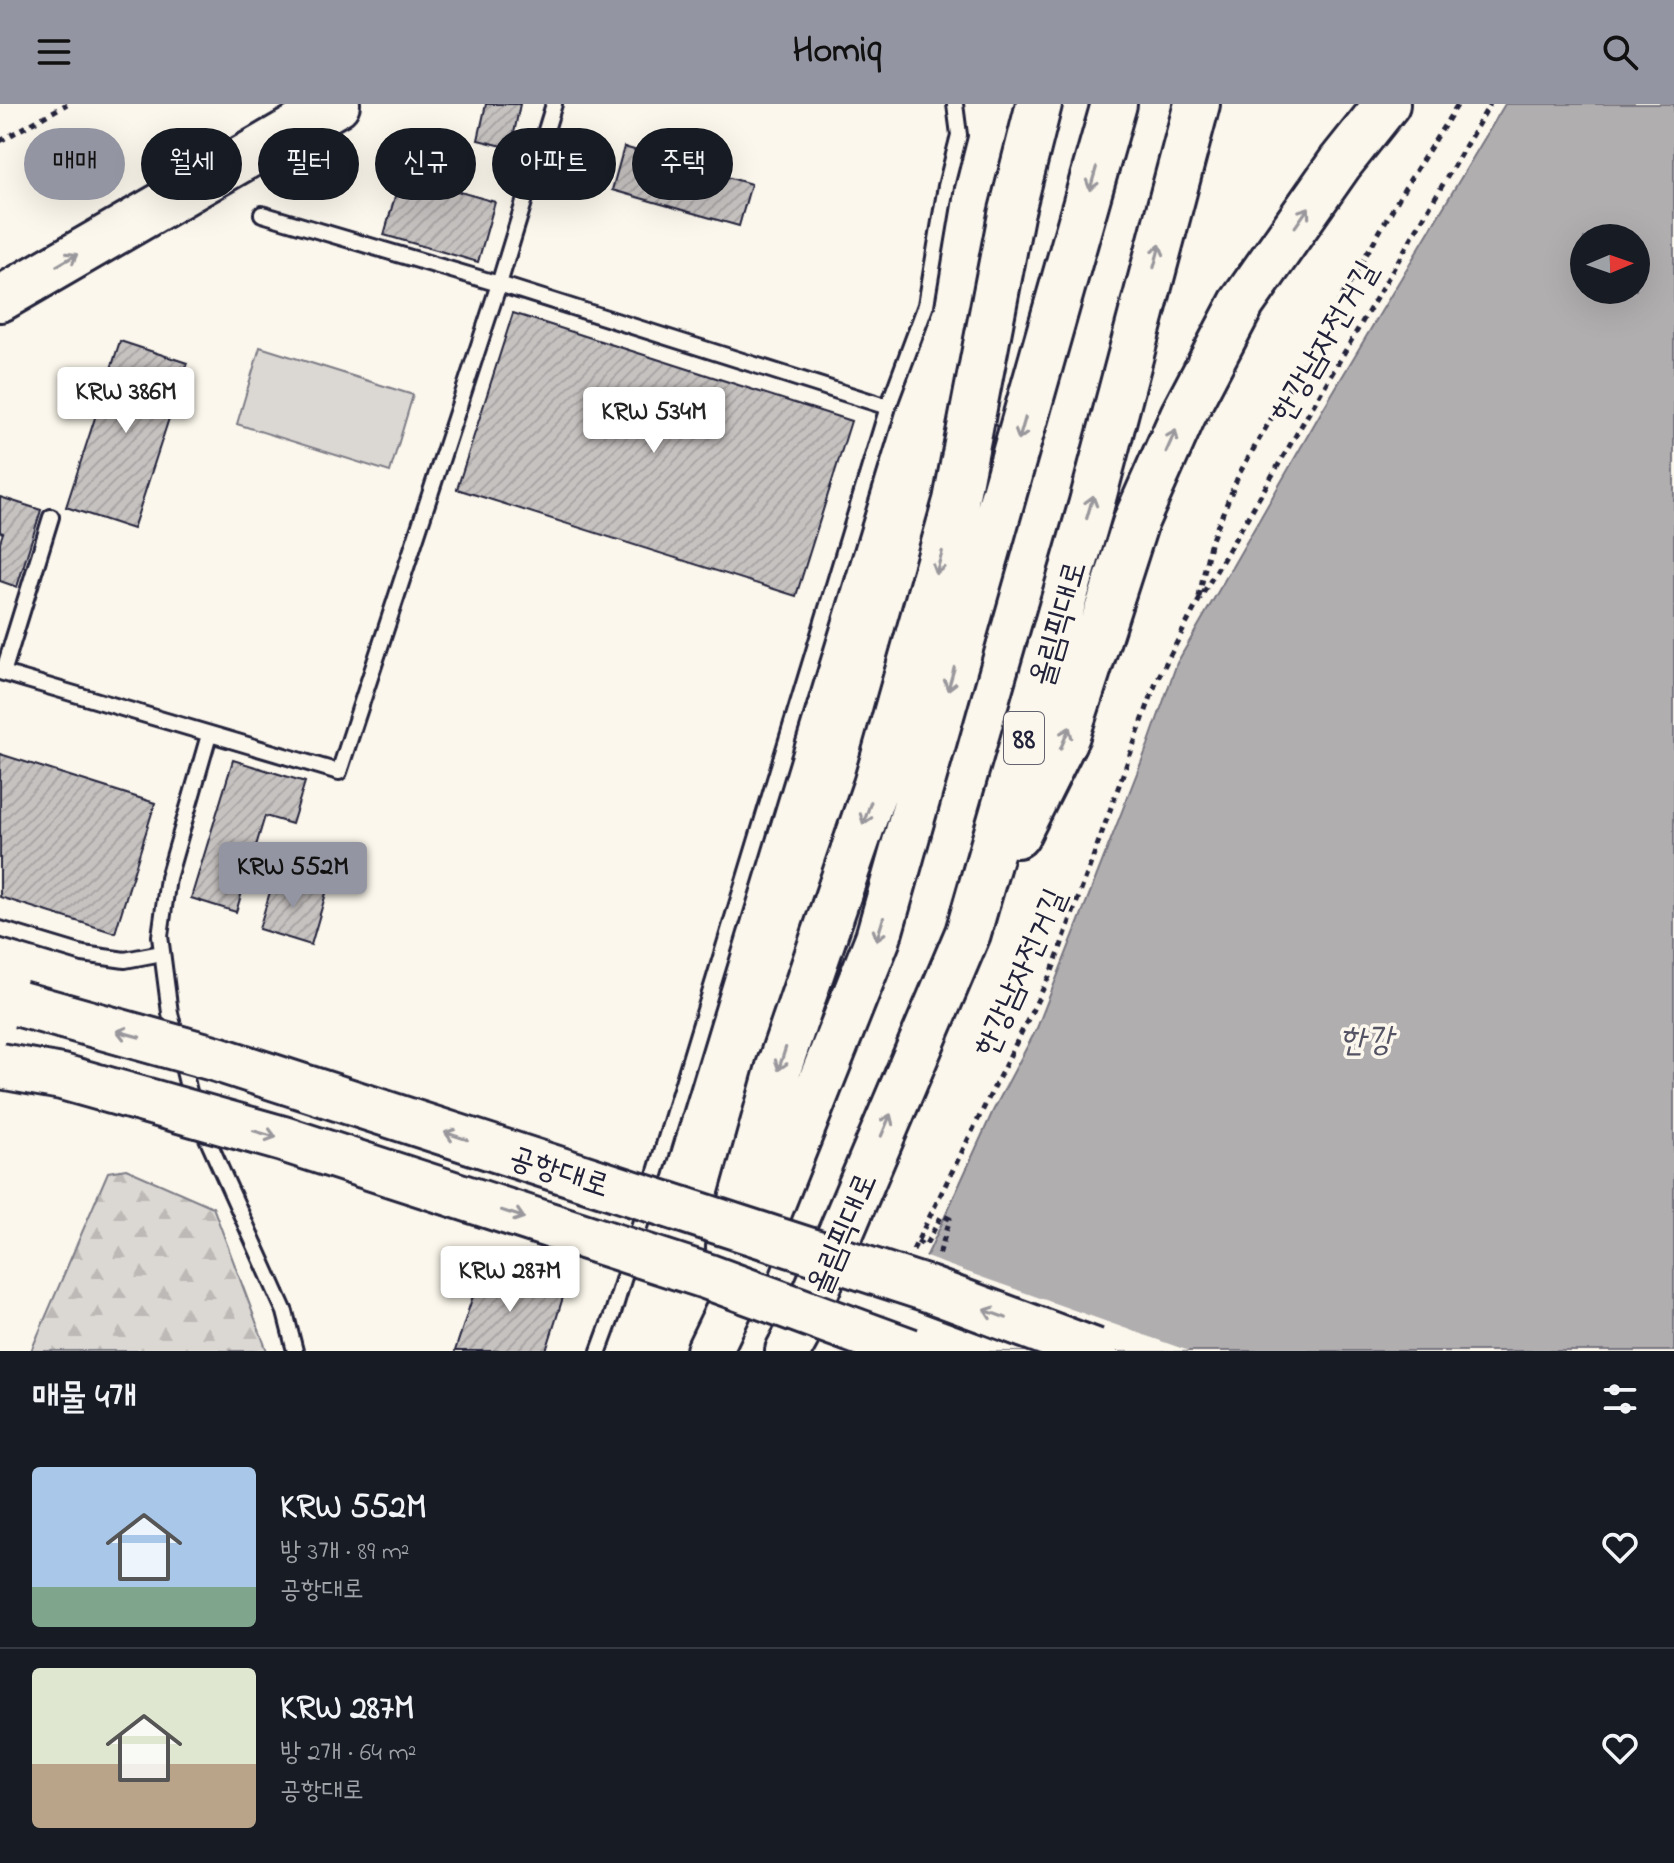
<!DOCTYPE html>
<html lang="ko">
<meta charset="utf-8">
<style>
:root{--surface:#171b24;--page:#242831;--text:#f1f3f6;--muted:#9ea1a6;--line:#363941;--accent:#9495a2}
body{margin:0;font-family:"Indie Flower","Poor Story",sans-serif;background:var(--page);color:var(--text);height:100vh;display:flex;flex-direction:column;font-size:30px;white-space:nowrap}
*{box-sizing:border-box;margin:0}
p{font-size:26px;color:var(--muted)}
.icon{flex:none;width:44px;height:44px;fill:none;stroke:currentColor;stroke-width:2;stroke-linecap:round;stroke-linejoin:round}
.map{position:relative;height:1247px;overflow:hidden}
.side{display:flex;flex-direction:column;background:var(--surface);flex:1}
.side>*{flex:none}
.banner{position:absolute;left:24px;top:24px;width:800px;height:72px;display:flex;gap:16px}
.needle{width:52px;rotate:88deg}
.controls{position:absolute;left:1570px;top:120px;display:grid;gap:16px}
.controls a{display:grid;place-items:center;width:80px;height:80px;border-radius:50%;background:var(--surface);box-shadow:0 8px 32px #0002;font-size:40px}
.price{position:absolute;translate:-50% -68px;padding:0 18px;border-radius:8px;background:#fff;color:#222;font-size:26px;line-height:52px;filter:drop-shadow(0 2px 4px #0008)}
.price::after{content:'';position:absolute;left:50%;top:48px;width:24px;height:18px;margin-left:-12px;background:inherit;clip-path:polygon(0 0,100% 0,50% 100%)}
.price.active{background:var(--accent);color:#111}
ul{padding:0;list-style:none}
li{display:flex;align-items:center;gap:24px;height:200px;padding:0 32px}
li+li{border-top:2px solid var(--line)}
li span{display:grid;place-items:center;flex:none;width:224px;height:160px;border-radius:8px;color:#555}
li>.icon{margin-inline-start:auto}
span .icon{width:96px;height:96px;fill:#fffc;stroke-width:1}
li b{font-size:34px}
h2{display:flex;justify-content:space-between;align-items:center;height:96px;padding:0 32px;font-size:34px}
.chip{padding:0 28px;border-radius:36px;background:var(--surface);box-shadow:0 8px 32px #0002;font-size:28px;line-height:72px}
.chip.active{background:var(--accent);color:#111}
header{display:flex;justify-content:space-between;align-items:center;height:104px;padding:0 32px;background:var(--accent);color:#111;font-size:36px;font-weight:800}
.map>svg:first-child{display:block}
.grass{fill:#dbd8d3;stroke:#7e7d87;stroke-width:2}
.forest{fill:url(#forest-firs);stroke:#7e7d87;stroke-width:2}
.water{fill:#b1aeb0;stroke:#787681;stroke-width:2;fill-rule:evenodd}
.pier{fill:#fbf7ec}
.building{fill:url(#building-hatch);stroke:#22223b;stroke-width:2}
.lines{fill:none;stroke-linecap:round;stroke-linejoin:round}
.lane-casing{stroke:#22223b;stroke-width:20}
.highway-casing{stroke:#22223b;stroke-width:50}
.path{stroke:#22223b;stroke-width:5;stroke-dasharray:6 6;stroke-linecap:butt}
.lane{stroke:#fbf7ec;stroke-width:14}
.highway{stroke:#fbf7ec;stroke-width:44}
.primary-bridge-casing{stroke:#22223b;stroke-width:50;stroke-linecap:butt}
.primary-bridge{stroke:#fbf7ec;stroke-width:44}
.oneway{stroke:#99979c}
.labels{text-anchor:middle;stroke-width:7;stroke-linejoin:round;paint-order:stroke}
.shield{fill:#fbf7ec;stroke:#636270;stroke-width:2}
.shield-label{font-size:30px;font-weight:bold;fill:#22223b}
.street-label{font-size:32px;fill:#22223b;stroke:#fbf7ec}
.water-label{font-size:34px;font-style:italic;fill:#545364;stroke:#fbf7ec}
</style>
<header><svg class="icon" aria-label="menu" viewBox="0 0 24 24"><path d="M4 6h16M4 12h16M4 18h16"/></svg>Homiq<svg class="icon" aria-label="search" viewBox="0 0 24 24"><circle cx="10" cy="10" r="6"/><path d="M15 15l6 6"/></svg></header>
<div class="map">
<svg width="1674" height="1247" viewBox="0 0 1674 1247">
<defs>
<pattern id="forest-firs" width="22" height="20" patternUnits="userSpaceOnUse" patternTransform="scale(2)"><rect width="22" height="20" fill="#dbd8d3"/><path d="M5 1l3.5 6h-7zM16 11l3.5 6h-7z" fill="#bcb9b6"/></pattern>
<pattern id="building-hatch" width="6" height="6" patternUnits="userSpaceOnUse" patternTransform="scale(2)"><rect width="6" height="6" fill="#c6c2c0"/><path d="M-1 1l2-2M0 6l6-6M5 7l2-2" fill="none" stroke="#aaa6a6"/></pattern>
</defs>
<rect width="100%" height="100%" fill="#fbf7ec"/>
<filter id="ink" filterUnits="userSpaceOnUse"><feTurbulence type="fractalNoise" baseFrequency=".0125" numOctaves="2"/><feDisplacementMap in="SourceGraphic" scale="16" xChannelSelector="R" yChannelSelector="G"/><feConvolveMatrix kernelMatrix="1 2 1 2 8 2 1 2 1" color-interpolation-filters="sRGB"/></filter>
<g filter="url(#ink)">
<path class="grass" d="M260,243L413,291L390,368L237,320Z"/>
<path class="forest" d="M126,1065L213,1103L267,1247H31L108,1068Z"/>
<path class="water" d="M1505,0H1674V1247H880L931,1143L993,1007L1037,924L1148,641L1177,559L1323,305ZM1584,134H1636V186H1584Z"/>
<path class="pier" d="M923,1152L984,1174L1189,1247H876Z"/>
<path class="building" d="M486,0H520L511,44L478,36Z
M624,43L751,80L739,122L612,86Z
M401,71L495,98L478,158L384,131Z
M513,209L851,317L796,492L457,385Z
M120,237L187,259L133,425L66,403Z
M0,393L41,406L17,483L0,477V438L3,429L0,428Z
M0,650L155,699L115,829L0,793Z
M233,656L305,678L292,720L265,712L236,808L191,794Z
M275,771L327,786L311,841L259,825Z
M483,1161L565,1187L546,1247H455Z"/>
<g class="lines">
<g class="lane-casing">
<path id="lane" d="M262,110L499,180L888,303
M0,568L339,668L499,180L554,0
M3,569L51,413
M0,825L83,850L125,856L162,849
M193,1004L170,909L160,832L168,774L209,631
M202,1023L285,1208L295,1247
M599,1247L613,1209L888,303L926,201L946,82L959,31L955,0"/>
</g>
<g class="highway-casing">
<path id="highway" d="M0,195L337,0
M1017,731L1067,631L1136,417L1183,311L1242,199L1340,59L1387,0
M729,1143L779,963L876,681L956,397L1011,111L1039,0
M709,1247L735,1193L878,834L1114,0
M788,1247L800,1225L968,829L1091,402L1197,0"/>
</g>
<path class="path" d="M0,37L67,0
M1199,493L1210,440L1239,370L1406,82L1458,0
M917,1137L925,1142L942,1111L950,1115L938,1154
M913,1146L1052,867L1157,576L1198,498L1490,0"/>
<use href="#lane" class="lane"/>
<use href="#highway" class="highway"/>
<g class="primary-bridge-casing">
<path id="primary-bridge" d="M20,900L217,955L928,1185L1095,1247
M0,962L62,973L283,1035L706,1172L910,1247"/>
</g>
<use href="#primary-bridge" class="primary-bridge"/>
</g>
<defs><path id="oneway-shaft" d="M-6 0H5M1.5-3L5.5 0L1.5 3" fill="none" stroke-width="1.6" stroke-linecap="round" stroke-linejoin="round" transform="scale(2)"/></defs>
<g class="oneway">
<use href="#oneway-shaft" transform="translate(1093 75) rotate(106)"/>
<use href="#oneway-shaft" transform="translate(1302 113) rotate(-55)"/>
<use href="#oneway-shaft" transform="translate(1157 152) rotate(-75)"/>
<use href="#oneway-shaft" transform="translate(67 156) rotate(-30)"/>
<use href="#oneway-shaft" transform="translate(1022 325) rotate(106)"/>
<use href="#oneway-shaft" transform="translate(1171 337) rotate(-66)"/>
<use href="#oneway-shaft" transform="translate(1090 403) rotate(-74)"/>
<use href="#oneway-shaft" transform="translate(939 459) rotate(106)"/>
<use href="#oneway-shaft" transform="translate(951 575) rotate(106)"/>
<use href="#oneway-shaft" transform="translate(1065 634) rotate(-67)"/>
<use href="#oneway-shaft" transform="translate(867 709) rotate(109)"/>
<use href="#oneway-shaft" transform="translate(880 825) rotate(107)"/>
<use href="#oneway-shaft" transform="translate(128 930) rotate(-165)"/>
<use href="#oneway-shaft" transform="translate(782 955) rotate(108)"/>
<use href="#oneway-shaft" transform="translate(886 1021) rotate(-67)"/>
<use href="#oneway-shaft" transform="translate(265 1030) rotate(16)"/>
<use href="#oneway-shaft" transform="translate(456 1032) rotate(-162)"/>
<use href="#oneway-shaft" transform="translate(513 1110) rotate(18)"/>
<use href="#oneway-shaft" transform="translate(995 1210) rotate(-160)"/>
</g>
</g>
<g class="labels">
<rect class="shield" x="1004" y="608" width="40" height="52" rx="6"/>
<g class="shield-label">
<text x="1024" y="644">88</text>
</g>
<g class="street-label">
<text transform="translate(1323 237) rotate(-60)" y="11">한강남자전거길</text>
<text transform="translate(1057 519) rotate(-74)" y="11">올림픽대로</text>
<text transform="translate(1019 868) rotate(-66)" y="11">한강남자전거길</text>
<text transform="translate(560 1066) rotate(18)" y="11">공항대로</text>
<text transform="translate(841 1129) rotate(-67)" y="11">올림픽대로</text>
</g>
<g class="water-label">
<text x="1366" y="946">한강</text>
</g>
</g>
</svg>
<div class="controls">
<a><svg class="needle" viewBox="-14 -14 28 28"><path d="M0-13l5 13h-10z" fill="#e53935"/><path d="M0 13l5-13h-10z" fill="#9ea1a6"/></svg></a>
</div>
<b class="price" style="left:126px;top:331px">KRW 386M</b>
<b class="price" style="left:654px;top:351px">KRW 534M</b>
<b class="price active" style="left:293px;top:806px">KRW 552M</b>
<b class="price" style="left:510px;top:1210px">KRW 287M</b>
<div class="banner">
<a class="chip active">매매</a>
<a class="chip">월세</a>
<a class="chip">필터</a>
<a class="chip">신규</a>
<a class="chip">아파트</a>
<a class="chip">주택</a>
</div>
</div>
<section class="side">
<h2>매물 4개<svg class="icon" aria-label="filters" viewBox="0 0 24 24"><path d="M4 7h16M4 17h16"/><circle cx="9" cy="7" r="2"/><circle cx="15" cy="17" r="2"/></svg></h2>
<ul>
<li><span style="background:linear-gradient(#a9c7e8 75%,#7fa58c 0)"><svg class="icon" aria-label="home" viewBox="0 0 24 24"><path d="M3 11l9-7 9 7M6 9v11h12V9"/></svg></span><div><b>KRW 552M</b><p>방 3개 · 89 m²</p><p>공항대로</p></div><svg class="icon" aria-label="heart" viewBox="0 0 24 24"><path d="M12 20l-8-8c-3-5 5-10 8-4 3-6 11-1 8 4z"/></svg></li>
<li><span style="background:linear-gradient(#dfe7d0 60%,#b9a48a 0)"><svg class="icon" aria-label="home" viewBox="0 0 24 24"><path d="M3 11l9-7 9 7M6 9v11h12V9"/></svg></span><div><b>KRW 287M</b><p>방 2개 · 64 m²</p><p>공항대로</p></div><svg class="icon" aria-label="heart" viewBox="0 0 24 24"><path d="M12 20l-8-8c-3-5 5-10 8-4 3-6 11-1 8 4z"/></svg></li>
</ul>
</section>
